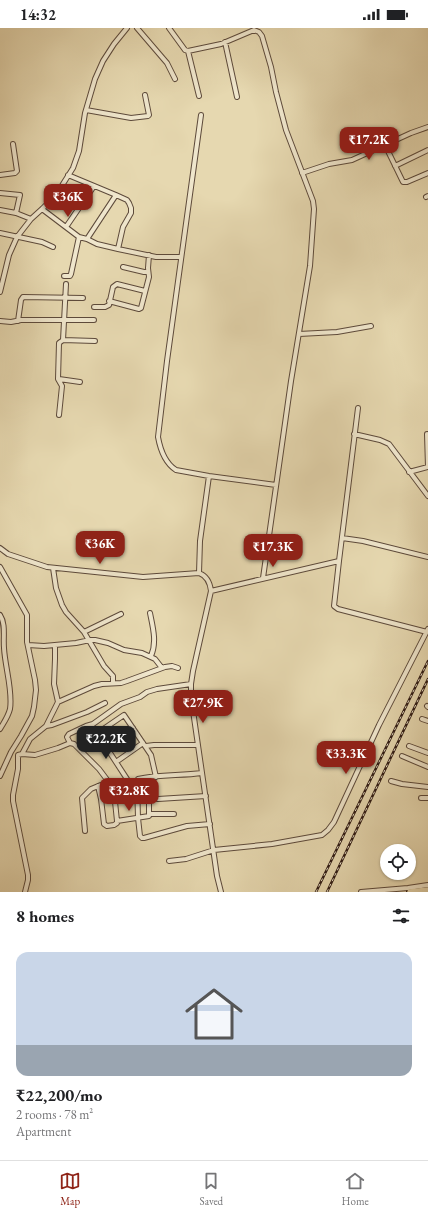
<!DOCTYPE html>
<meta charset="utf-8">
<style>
:root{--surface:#fff;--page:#f2f2f2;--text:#202124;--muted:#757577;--line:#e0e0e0;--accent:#8f2418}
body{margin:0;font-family:"EB Garamond",serif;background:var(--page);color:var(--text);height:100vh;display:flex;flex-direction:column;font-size:15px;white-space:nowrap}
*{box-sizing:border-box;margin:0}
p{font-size:13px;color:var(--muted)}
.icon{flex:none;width:22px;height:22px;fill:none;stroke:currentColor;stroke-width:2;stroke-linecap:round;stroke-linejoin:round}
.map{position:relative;height:864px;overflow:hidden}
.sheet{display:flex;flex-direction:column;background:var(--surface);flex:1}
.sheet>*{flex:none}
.controls{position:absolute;left:380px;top:816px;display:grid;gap:8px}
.controls a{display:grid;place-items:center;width:36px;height:36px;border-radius:50%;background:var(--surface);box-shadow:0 1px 3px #0004;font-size:20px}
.price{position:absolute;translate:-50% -34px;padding:0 9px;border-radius:8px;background:var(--accent);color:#fff;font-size:13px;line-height:26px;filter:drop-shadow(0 1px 2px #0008)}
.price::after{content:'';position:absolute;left:50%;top:24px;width:12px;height:9px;margin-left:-6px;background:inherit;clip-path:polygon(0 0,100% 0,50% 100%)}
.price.selected{background:#222;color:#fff}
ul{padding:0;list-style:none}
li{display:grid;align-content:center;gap:8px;height:212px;padding:0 16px}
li+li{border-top:1px solid var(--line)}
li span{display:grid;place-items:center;height:124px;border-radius:12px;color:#555}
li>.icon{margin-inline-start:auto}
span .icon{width:72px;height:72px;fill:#fffc;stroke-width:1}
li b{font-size:17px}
h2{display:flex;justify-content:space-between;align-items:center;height:48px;padding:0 16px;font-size:17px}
.status{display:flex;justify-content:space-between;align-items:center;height:28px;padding:0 20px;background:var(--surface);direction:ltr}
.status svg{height:11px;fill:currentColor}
.tabs{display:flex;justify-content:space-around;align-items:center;height:56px;border-top:1px solid var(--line);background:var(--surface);font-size:11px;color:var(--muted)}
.tabs a{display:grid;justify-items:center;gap:2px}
.tabs .selected{color:var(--accent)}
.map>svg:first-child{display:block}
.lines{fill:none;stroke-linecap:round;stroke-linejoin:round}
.minor-casing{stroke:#5d4a3b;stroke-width:6}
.major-casing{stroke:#2f1b14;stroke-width:8}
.minor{stroke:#efe6cc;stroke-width:4}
.major{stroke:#e6d8b0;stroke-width:5.5}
.rail-casing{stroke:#2f1b14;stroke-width:2.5}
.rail{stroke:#efe6cc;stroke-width:1;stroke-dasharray:3;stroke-linecap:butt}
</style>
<div class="status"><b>14:32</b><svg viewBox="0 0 49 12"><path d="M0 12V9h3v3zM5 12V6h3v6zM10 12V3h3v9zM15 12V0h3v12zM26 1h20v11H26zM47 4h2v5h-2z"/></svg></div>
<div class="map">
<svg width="428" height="864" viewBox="0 0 428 864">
<rect width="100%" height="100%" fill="#e6d8b0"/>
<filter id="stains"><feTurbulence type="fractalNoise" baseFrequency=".005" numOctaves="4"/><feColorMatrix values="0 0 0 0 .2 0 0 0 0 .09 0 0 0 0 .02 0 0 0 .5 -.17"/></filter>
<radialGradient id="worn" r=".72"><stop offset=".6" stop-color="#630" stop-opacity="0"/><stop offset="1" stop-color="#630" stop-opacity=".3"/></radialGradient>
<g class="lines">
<g class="minor-casing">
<path id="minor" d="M137,0L167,35L175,51
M169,0L185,22L188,23L199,68
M225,14L237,69
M188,23L221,16L254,2L259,4L262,8L271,39L276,64L286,102L313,173L314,181L310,238L291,353L263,550
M86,82L131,90L148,88L149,87L145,67
M201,87L167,333L158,409C160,420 165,435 176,442L209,448L276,457
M385,117L403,154H407L428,145
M395,138L428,122
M302,145L329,136L352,132L411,105L428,99
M0,147L15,145L17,143L13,116
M68,147L116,167L127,172L129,175L131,180V185L123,199L118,221
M0,165L20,167L16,185
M426,169L428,168
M42,181L79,209L87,211L97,216L118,221L156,229H181
M0,182L16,185L31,191
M66,199L94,158
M0,205L42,214L53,219
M87,211L116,167
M123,239L144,244H148
M64,248H70L71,246L79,209
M0,264L9,227L17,209L31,191L42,181L56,167L73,140L79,123L85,85L95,51L103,33L114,16L127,0
M109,273L139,281L141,280L149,249L148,240L149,227
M94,279H105L109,277L113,259L117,256L145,263
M0,293L11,294L21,292H94
M18,293L21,272L23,269L83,270
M299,306L337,304L371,298
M63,312L95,313
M59,351L80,354
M358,380L339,533L334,578L338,581L427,604
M59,387L62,358L58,351L59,315L63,312L66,256
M354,406L380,412L389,416L428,468
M409,444L428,439L427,406
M342,510L363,513L428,529
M0,520L8,526L47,539L143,549L199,545C207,548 210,554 211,563L193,643L191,656V669L217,848L221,864
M0,539L27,587V614L35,652L36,662L34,679L32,688L21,708L11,724L0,748
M53,540L56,560L62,577L66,584L84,604L104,638L113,648V655
M199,545L200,513L209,448
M211,563L339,533
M150,585C153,600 157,614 151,628
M0,587C6,596 3,609 4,620C5,639 13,663 10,681C8,689 4,694 0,701
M84,604L121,586
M28,617L44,618L76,615L90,612H95L108,615L124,622L142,625L155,631L162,640
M55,617V631L54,656L58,674
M427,678L428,679
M422,691L428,693
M46,698L52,697L87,684L105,675
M97,705L127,751
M70,715L67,709L69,706L86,698L93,696L121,676L140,669L147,664L157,661L191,656
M106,718L133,700
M146,718L154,717H198
M409,718L428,725
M77,719L124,687L151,727L156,749
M22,726L30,711L46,698L58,674L94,658L102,656L121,655L127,653L165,639L172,638L178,640
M402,728L428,739
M116,734L143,715
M202,745C181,748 159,746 138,751L137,754L138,790L140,808L142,810H144L187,798L210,796
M391,753L402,756L428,759
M421,770H428
M158,771L206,768
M150,786H174
M117,793L149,788V750
M85,803L82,770L91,761L108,754
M169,833L186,831L214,822L272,816L322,807L328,802L334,794L379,697L428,601
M25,864L28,852V847L13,773V767L18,741V727L22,726L35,727L58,720L70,715L74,716L99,741L111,757L114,764L117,793V795L114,797L107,798L104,796L101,771L98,758
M361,864L408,860L428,857"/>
</g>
<g class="major-casing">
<path id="major" d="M410,864L428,862"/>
</g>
<use href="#minor" class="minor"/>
<use href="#major" class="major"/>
<g class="rail-casing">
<path id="rail" d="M316,864L428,633
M327,864L428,651"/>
</g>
<use href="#rail" class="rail"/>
</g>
<rect width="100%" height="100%" filter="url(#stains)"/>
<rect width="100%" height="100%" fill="url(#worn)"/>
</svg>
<div class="controls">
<a><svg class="icon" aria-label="locate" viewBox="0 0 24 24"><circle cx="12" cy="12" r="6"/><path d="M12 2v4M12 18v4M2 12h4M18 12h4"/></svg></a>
</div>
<b class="price" style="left:369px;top:133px">₹17.2K</b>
<b class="price" style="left:68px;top:190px">₹36K</b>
<b class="price" style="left:100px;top:537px">₹36K</b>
<b class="price" style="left:273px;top:540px">₹17.3K</b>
<b class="price" style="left:203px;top:696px">₹27.9K</b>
<b class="price selected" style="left:106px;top:732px">₹22.2K</b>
<b class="price" style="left:346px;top:747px">₹33.3K</b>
<b class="price" style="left:129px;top:784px">₹32.8K</b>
</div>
<section class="sheet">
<h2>8 homes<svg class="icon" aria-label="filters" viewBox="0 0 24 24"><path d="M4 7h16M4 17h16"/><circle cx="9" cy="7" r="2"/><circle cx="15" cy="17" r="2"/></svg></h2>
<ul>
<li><span style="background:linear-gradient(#c9d6e8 75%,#9aa5b1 0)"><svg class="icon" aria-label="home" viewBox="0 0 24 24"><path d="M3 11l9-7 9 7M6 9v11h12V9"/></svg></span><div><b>₹22,200/mo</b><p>2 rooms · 78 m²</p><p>Apartment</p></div></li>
</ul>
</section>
<nav class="tabs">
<a class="selected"><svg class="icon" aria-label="map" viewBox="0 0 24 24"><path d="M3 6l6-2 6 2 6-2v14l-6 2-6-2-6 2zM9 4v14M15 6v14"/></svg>Map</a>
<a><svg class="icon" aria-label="saved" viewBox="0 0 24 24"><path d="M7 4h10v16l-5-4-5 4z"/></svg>Saved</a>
<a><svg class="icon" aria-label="home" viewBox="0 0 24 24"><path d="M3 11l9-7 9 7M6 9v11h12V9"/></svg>Home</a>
</nav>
